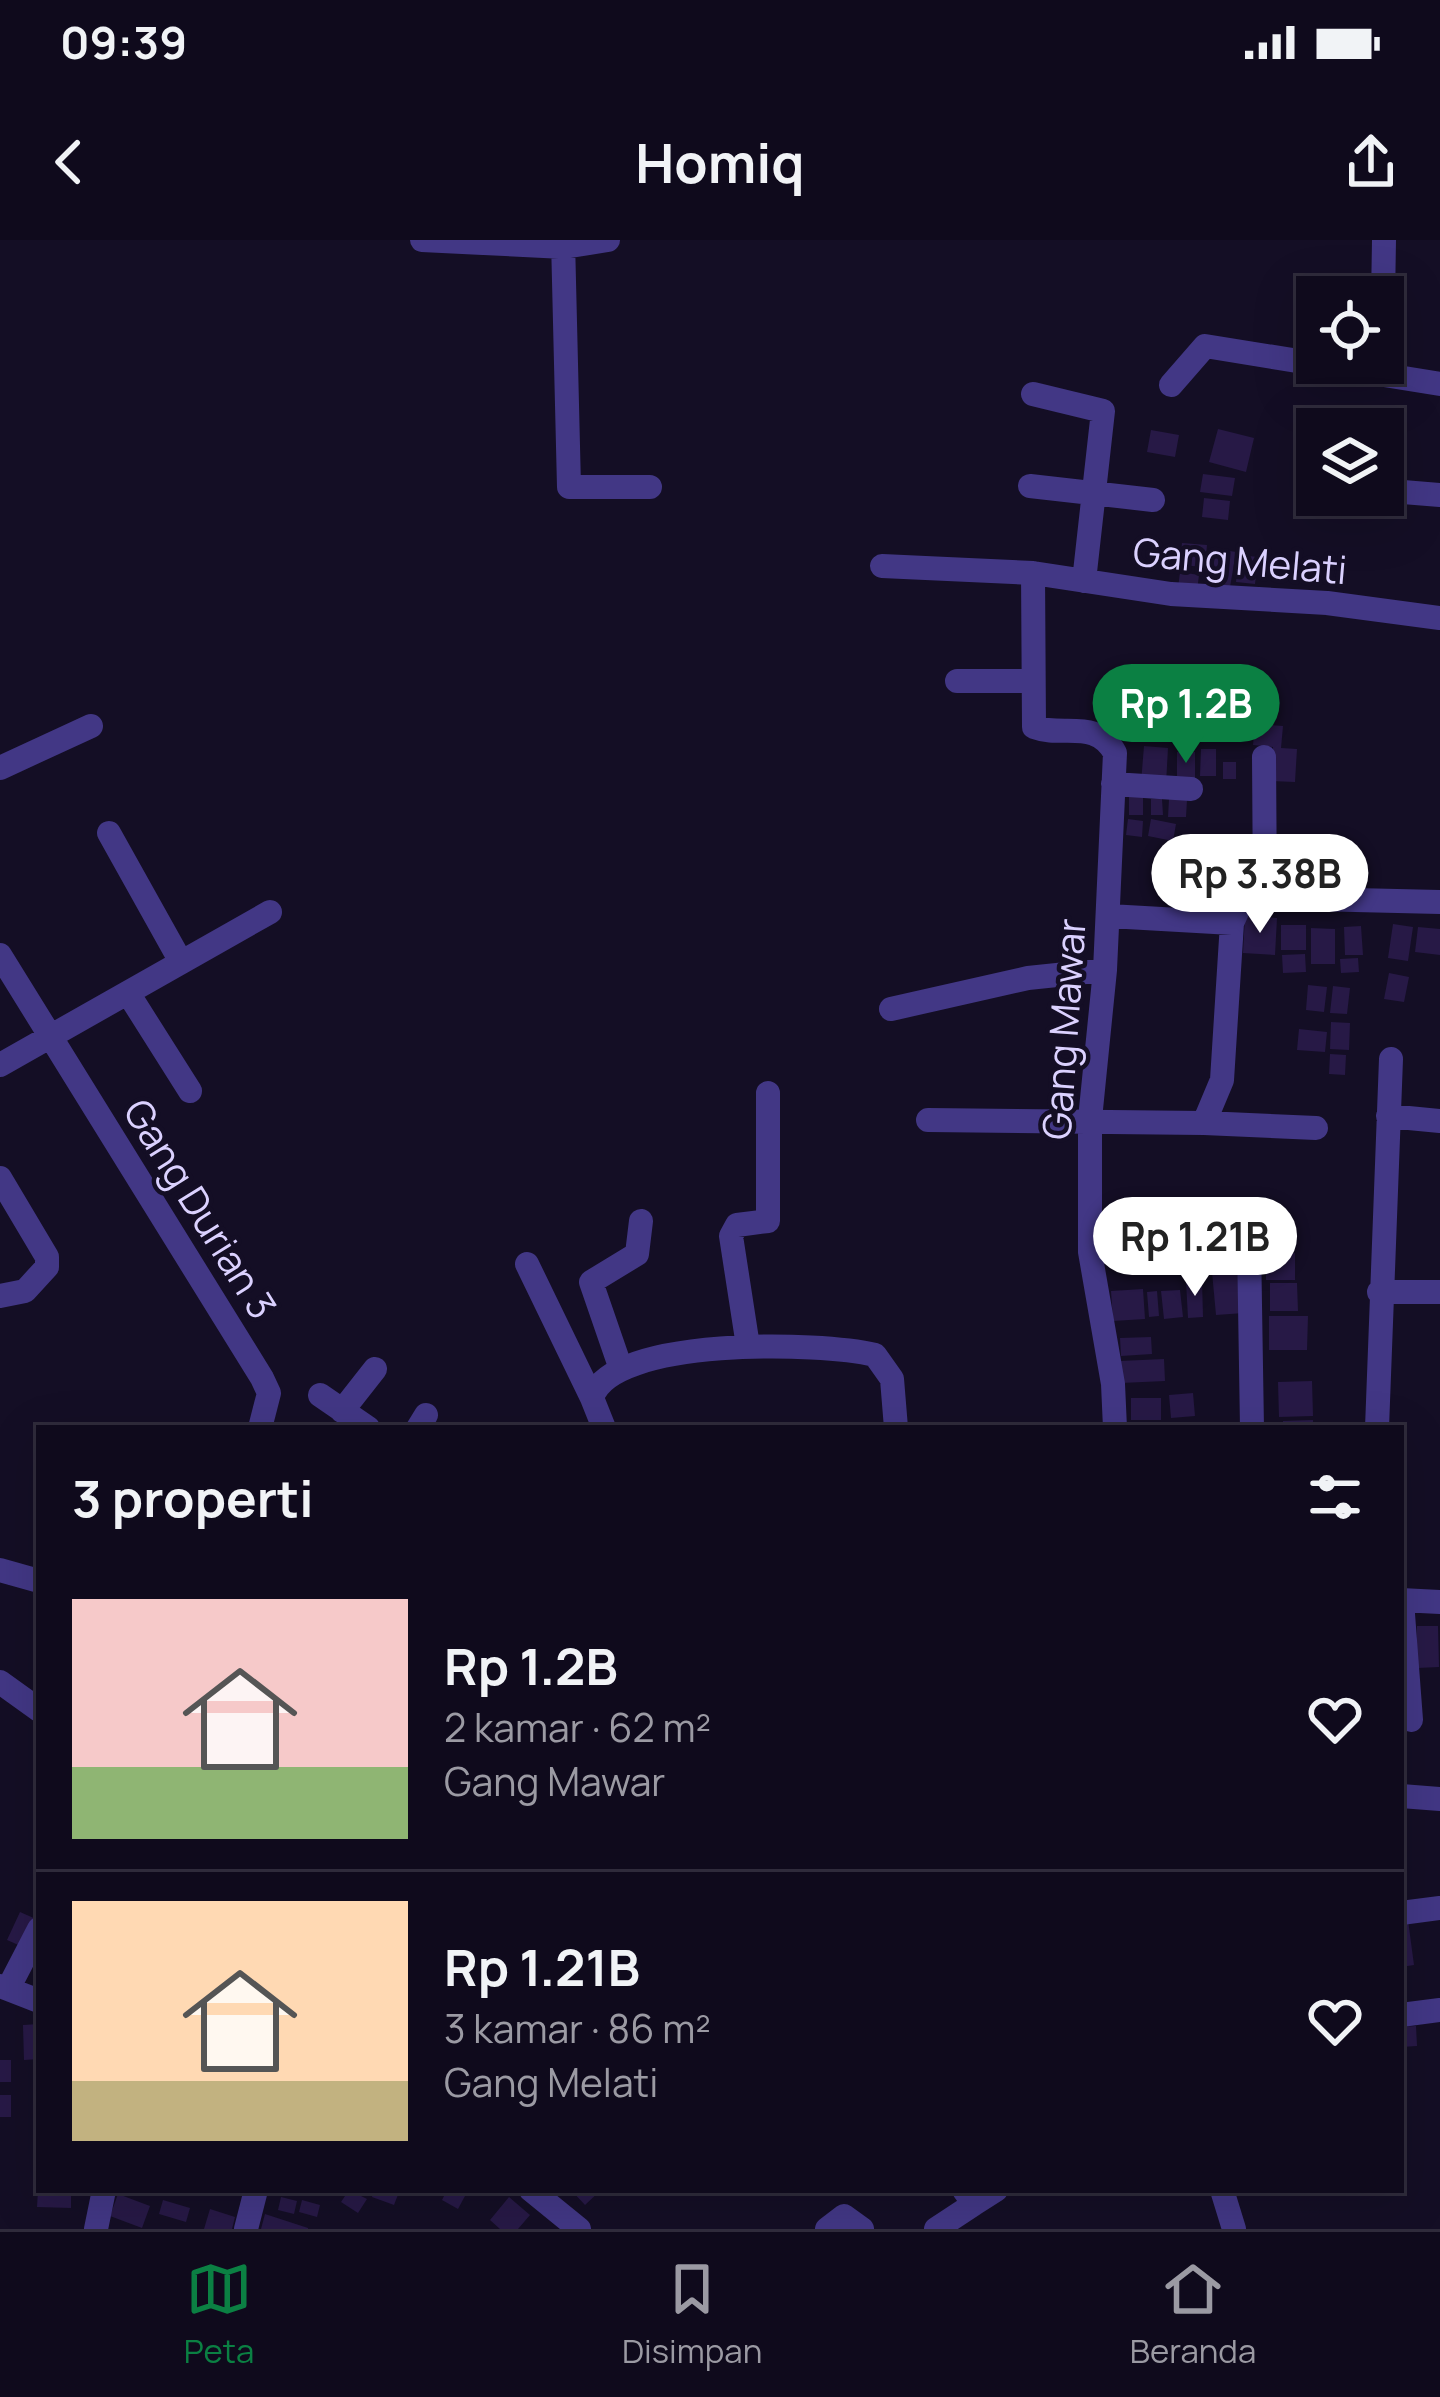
<!DOCTYPE html>
<html lang="id">
<meta charset="utf-8">
<style>
:root{--surface:#0f0a1c;--page:#181325;--text:#f1f3f6;--muted:#9b9aa3;--line:#2f2b3b;--accent:#0b8043}
body{margin:0;font-family:Manrope,sans-serif;background:var(--page);color:var(--text);height:100vh;display:flex;flex-direction:column;font-size:45px;white-space:nowrap}
*{box-sizing:border-box;margin:0}
p{font-size:39px;color:var(--muted)}
.icon{flex:none;width:66px;height:66px;fill:none;stroke:currentColor;stroke-width:2;stroke-linecap:round;stroke-linejoin:round}
.map{position:relative;flex:1;overflow:hidden}
.side{position:absolute;left:36px;top:1185px;width:1368px;height:768px;display:flex;flex-direction:column;background:var(--surface);border-radius:0px;box-shadow:0 12px 48px #0002,0 0 0 3px var(--line)}
.side>*{flex:none}
.buttons{position:absolute;left:1296px;top:36px;display:grid;gap:24px}
.buttons a{display:grid;place-items:center;width:108px;height:108px;border-radius:0px;background:var(--surface);box-shadow:0 12px 48px #0002,0 0 0 3px var(--line);font-size:60px}
.price{position:absolute;translate:-50% -102px;padding:0 27px;border-radius:42px;background:#fff;color:#222;font-size:39px;line-height:78px;filter:drop-shadow(0 3px 6px #0008)}
.price::after{content:'';position:absolute;left:50%;top:72px;width:36px;height:27px;margin-left:-18px;background:inherit;clip-path:polygon(0 0,100% 0,50% 100%)}
.price.on{background:var(--accent);color:#fff}
ul{padding:0;list-style:none}
li{display:flex;align-items:center;gap:36px;height:300px;padding:0 36px}
li+li{border-top:3px solid var(--line)}
li span{display:grid;place-items:center;flex:none;width:336px;height:240px;border-radius:0px;color:#555}
li>.icon{margin-inline-start:auto}
span .icon{width:144px;height:144px;fill:#fffc;stroke-width:1}
li b{font-size:51px}
h2{display:flex;justify-content:space-between;align-items:center;height:144px;padding:0 36px;font-size:51px}
.status{display:flex;justify-content:space-between;align-items:center;height:84px;padding:0 60px;background:var(--surface);direction:ltr}
.status svg{height:33px;fill:currentColor}
header{display:flex;justify-content:space-between;align-items:center;height:156px;padding:0 36px;background:var(--surface);font-size:54px;font-weight:700}
.tab-bar{display:flex;justify-content:space-around;align-items:center;height:168px;border-top:3px solid var(--line);background:var(--surface);font-size:33px;color:var(--muted)}
.tab-bar a{display:grid;justify-items:center;gap:6px}
.tab-bar .on{color:var(--accent)}
.map>svg:first-child{display:block}
.building{fill:#271946}
.lines{fill:none;stroke-linecap:round;stroke-linejoin:round}
.minor{stroke:#423785;stroke-width:24}
.labels{text-anchor:middle;stroke-width:9;stroke-linejoin:round;paint-order:stroke}
.street-label{font-size:39px;fill:#dbd1ff;stroke:#140e25}
</style>
<div class="status"><b>09:39</b><svg viewBox="0 0 49 12"><path d="M0 12V9h3v3zM5 12V6h3v6zM10 12V3h3v9zM15 12V0h3v12zM26 1h20v11H26zM47 4h2v5h-2z"/></svg></div>
<header><svg class="icon" aria-label="back" viewBox="0 0 24 24"><path d="M15 5l-7 7 7 7"/></svg>Homiq<svg class="icon" aria-label="share" viewBox="0 0 24 24"><path d="M12 15V3M7 8l5-5 5 5M5 13v7h14v-7"/></svg></header>
<div class="map">
<svg width="1440" height="1989" viewBox="0 0 1440 1989">
<rect width="100%" height="100%" fill="#140e25"/>
<path class="building" d="M1218,189L1254,198L1246,232L1209,222Z
M1151,190L1179,195L1175,217L1147,212Z
M1203,234L1235,238L1232,256L1200,252Z
M1204,258L1230,261L1228,280L1202,277Z
M1182,303L1207,305L1205,327L1180,325Z
M1211,308L1236,312L1230,347L1205,343Z
M1239,315L1258,317L1255,344L1236,342Z
M1180,332L1199,335L1197,351L1178,348Z
M1255,484L1283,486L1281,508L1297,509L1295,542L1271,541L1273,507L1253,505Z
M1144,506L1168,508L1166,544L1141,543Z
M1201,509H1216V536H1200Z
M1177,512H1195V541H1177Z
M1223,522H1236V539H1223Z
M1129,556H1143V575H1129Z
M1151,559H1162L1163,575H1151Z
M1169,559L1187,560L1186,577H1168Z
M1128,579L1143,581L1142,597L1126,595Z
M1151,579L1176,584L1173,601L1148,596Z
M1245,676L1277,678L1275,715L1243,713Z
M1393,684L1413,687L1408,721L1388,718Z
M1281,685H1306V710H1281Z
M1361,686L1363,715H1345L1344,687Z
M1418,687L1440,689V715L1415,712Z
M1311,688L1335,689V724H1311Z
M1305,714L1306,732L1283,733L1282,715Z
M1358,718L1359,732L1341,733L1340,719Z
M1389,733L1409,737L1404,762L1384,759Z
M1308,745L1327,747L1324,772L1306,770Z
M1333,746L1350,748L1347,774L1330,773Z
M1331,782L1350,783L1349,810L1330,809Z
M1299,789L1327,792L1325,812L1297,810Z
M1330,814L1346,815L1345,835L1329,834Z
M1238,1000L1239,1025L1209,1027L1208,1001Z
M1266,1013H1295V1040H1266Z
M1240,1030L1244,1073L1216,1075L1212,1032Z
M1202,1040L1203,1077L1188,1078L1186,1041Z
M1270,1043H1297L1298,1071H1270Z
M1143,1049L1145,1079L1113,1081L1111,1051Z
M1180,1050L1183,1077L1164,1079L1161,1051Z
M1157,1051L1159,1076L1149,1077L1147,1052Z
M1269,1076H1308L1307,1110H1269Z
M1151,1097L1152,1114L1121,1116L1120,1098Z
M1164,1119L1165,1141L1121,1143L1120,1121Z
M1312,1141L1313,1176L1279,1177L1278,1142Z
M1193,1153L1195,1176L1171,1178L1169,1155Z
M1131,1158H1161V1180H1131Z
M1313,1180V1188H1283V1181Z
M1417,1386H1438L1439,1427L1417,1428Z
M20,1672L36,1679L23,1707L7,1700Z
M1408,1680L1414,1725L1401,1727V1681Z
M39,1784V1819L24,1820L23,1785Z
M1416,1786L1417,1806L1401,1807V1787Z
M0,1820H11V1842H0Z
M0,1855H11V1877H0Z
M38,1950L71,1952V1968L37,1967Z
M349,1950L367,1959L358,1973L341,1962Z
M374,1950L399,1952L394,1965L372,1957Z
M447,1950L465,1956L458,1969L442,1960Z
M571,1950H601L585,1965Z
M118,1954L150,1966L142,1988L110,1976Z
M281,1957L297,1961L294,1974L278,1970Z
M509,1957L530,1975L518,1989H500L490,1980Z
M163,1960L190,1968L186,1982L159,1974Z
M302,1960L320,1965L317,1977L299,1972Z
M210,1969L235,1977L232,1989H204Z
M265,1974L308,1988V1989H261Z"/>
<g class="lines">
<path class="minor" d="M422,0L564,7L608,0
M563,0L569,247H650
M1383,60L1384,0
M1171,145L1205,106L1440,144
M1033,154L1103,171L1084,341
M1030,246L1153,260
M1403,252L1440,255
M882,326L1033,333L1171,354L1327,363L1440,378
M1033,333L1034,487C1063,498 1096,478 1115,513L1105,730L1090,879V1012L1113,1144L1115,1188
M957,441H1031
M1264,517L1265,658
M0,528L91,486
M1113,544L1191,549
M109,593L181,722
M1109,676L1232,683
M0,715L262,1138L269,1153L260,1188
M128,753L190,851
M891,769L1028,738L1105,730
M0,825L270,672
M1388,876L1440,881
M928,880L1204,883L1222,840L1232,683L1241,663L1265,658L1440,662
M1204,883L1316,888
M0,938L47,1017V1027L25,1051L0,1056
M1249,1003L1252,1188
M527,1024L592,1158
M1379,1052H1440
M748,1106L731,996L737,985L768,981V853
M621,1129L591,1042L637,1014L641,981
M320,1155L368,1188
M342,1171L375,1129
M418,1188L426,1175
M604,1188L592,1158C611,1096 822,1102 875,1115L892,1139L896,1188
M1377,1188L1391,819
M0,1330L39,1341
M1401,1360L1440,1362
M1402,1361L1411,1480
M0,1442L39,1470
M1401,1556L1440,1559
M1401,1673L1440,1668
M0,1746L39,1761
M8,1749L39,1689
M1401,1775L1440,1770
M531,1950L579,1989
M964,1950L974,1964L996,1950
M1222,1950L1234,1989
M96,1989L104,1950
M246,1989L256,1950
M827,1989L844,1976L862,1989
M936,1989L974,1964"/>
</g>
<g class="labels">
<g class="street-label">
<text transform="translate(1240 321) rotate(5)" y="14">Gang Melati</text>
<text transform="translate(1064 789) rotate(-86)" y="14">Gang Mawar</text>
<text transform="translate(200 969) rotate(58)" y="14">Gang Durian 3</text>
</g>
</g>
</svg>
<div class="buttons">
<a><svg class="icon" aria-label="locate" viewBox="0 0 24 24"><circle cx="12" cy="12" r="6"/><path d="M12 2v4M12 18v4M2 12h4M18 12h4"/></svg></a>
<a><svg class="icon" aria-label="layers" viewBox="0 0 24 24"><path d="M12 4l9 5-9 5-9-5zM3 14l9 5 9-5"/></svg></a>
</div>
<b class="price on" style="left:1186px;top:526px">Rp 1.2B</b>
<b class="price" style="left:1260px;top:696px">Rp 3.38B</b>
<b class="price" style="left:1195px;top:1059px">Rp 1.21B</b>
<section class="side">
<h2>3 properti<svg class="icon" aria-label="filters" viewBox="0 0 24 24"><path d="M4 7h16M4 17h16"/><circle cx="9" cy="7" r="2"/><circle cx="15" cy="17" r="2"/></svg></h2>
<ul>
<li><span style="background:linear-gradient(#f6c9c9 70%,#8fb573 0)"><svg class="icon" aria-label="home" viewBox="0 0 24 24"><path d="M3 11l9-7 9 7M6 9v11h12V9"/></svg></span><div><b>Rp 1.2B</b><p>2 kamar · 62 m²</p><p>Gang Mawar</p></div><svg class="icon" aria-label="heart" viewBox="0 0 24 24"><path d="M12 20l-8-8c-3-5 5-10 8-4 3-6 11-1 8 4z"/></svg></li>
<li><span style="background:linear-gradient(#ffd9b3 75%,#c2b280 0)"><svg class="icon" aria-label="home" viewBox="0 0 24 24"><path d="M3 11l9-7 9 7M6 9v11h12V9"/></svg></span><div><b>Rp 1.21B</b><p>3 kamar · 86 m²</p><p>Gang Melati</p></div><svg class="icon" aria-label="heart" viewBox="0 0 24 24"><path d="M12 20l-8-8c-3-5 5-10 8-4 3-6 11-1 8 4z"/></svg></li>
</ul>
</section>
</div>
<nav class="tab-bar">
<a class="on"><svg class="icon" aria-label="map" viewBox="0 0 24 24"><path d="M3 6l6-2 6 2 6-2v14l-6 2-6-2-6 2zM9 4v14M15 6v14"/></svg>Peta</a>
<a><svg class="icon" aria-label="saved" viewBox="0 0 24 24"><path d="M7 4h10v16l-5-4-5 4z"/></svg>Disimpan</a>
<a><svg class="icon" aria-label="home" viewBox="0 0 24 24"><path d="M3 11l9-7 9 7M6 9v11h12V9"/></svg>Beranda</a>
</nav>
